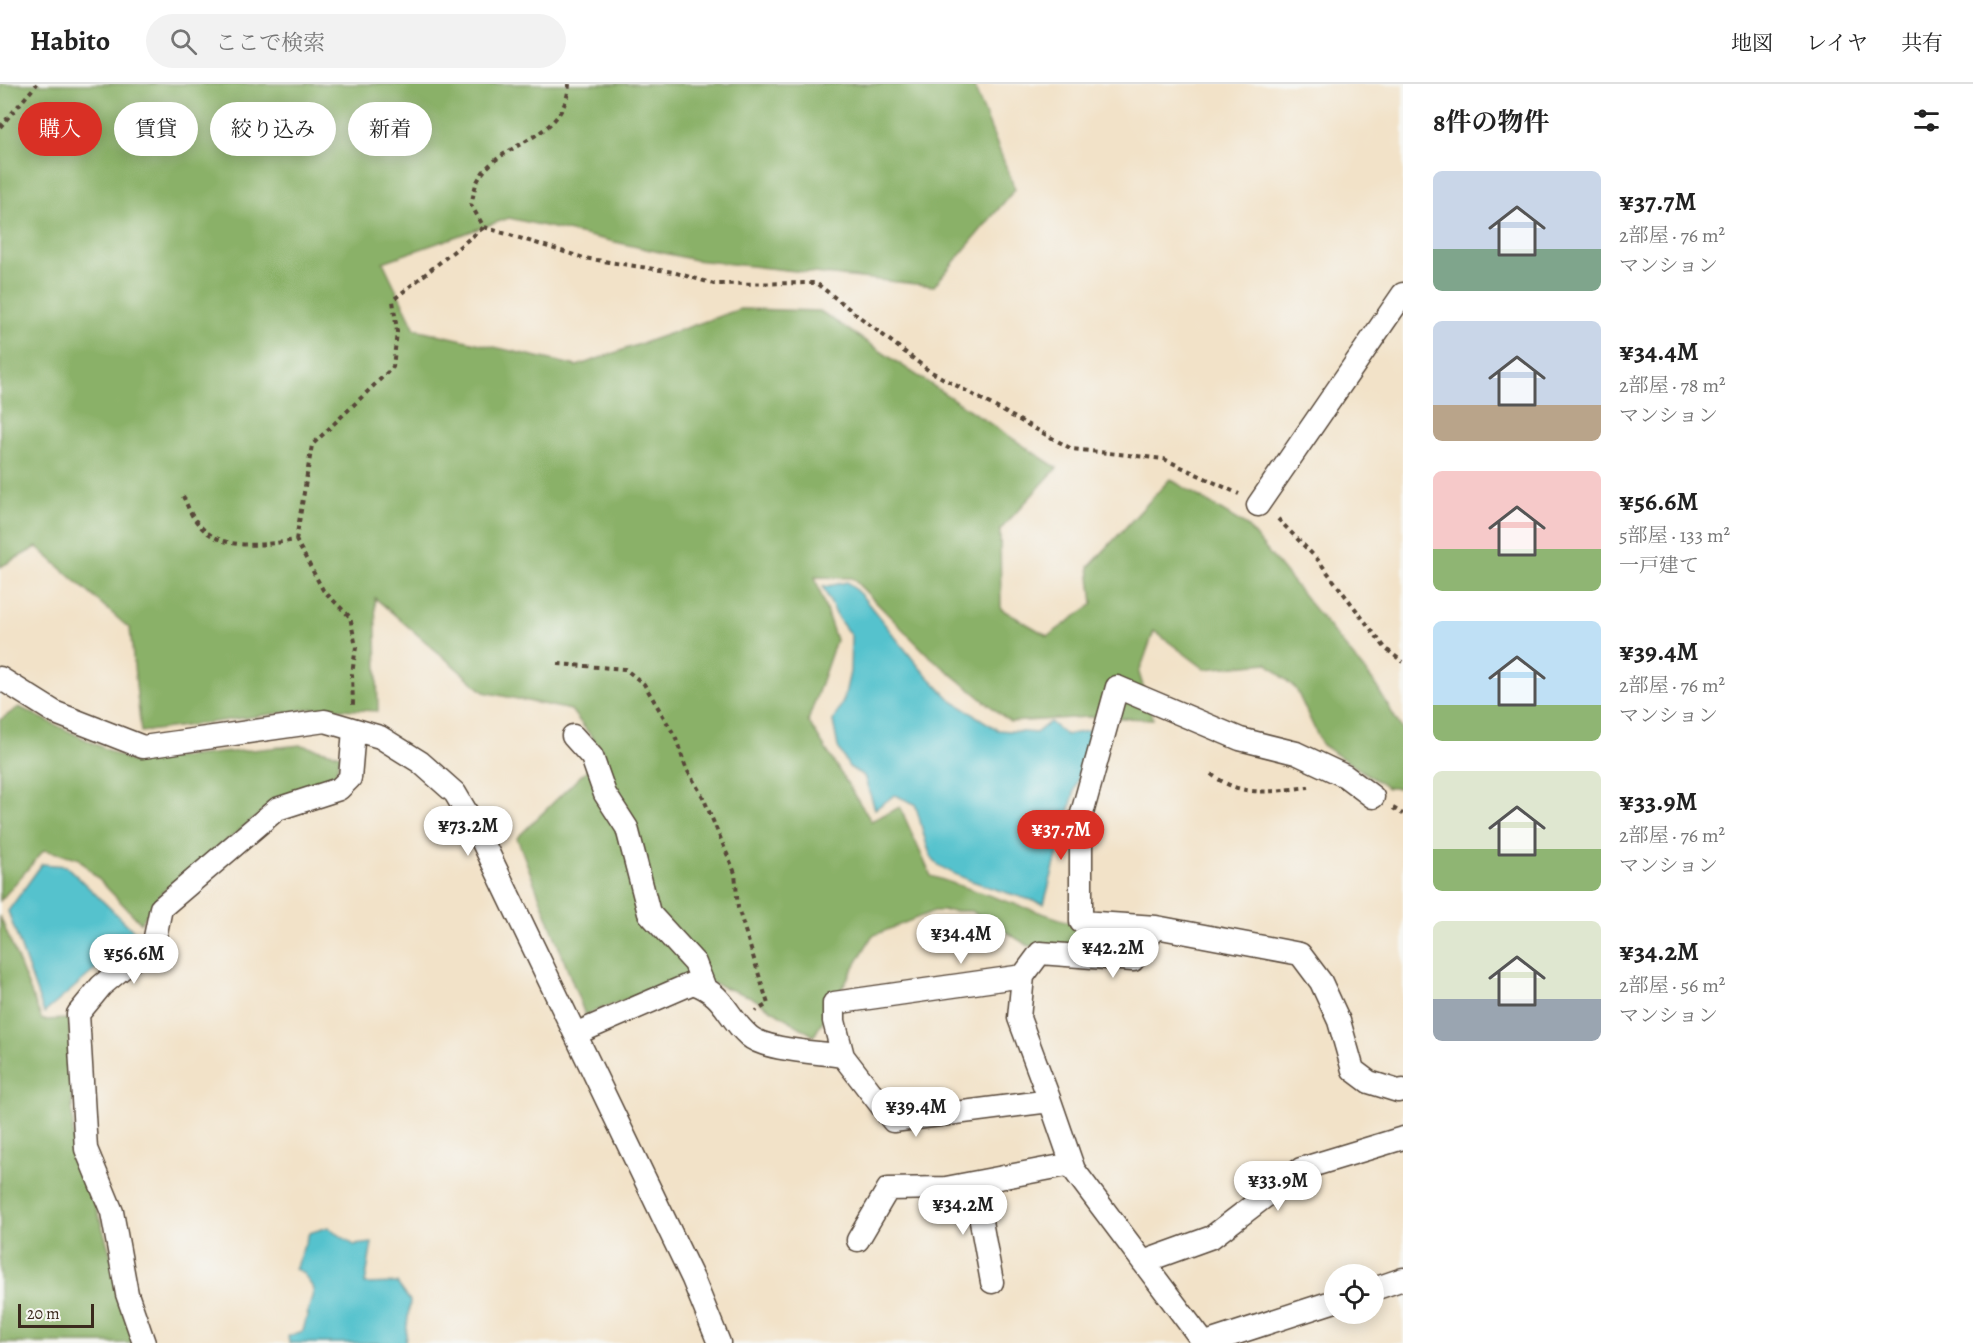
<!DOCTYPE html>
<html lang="ja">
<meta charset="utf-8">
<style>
:root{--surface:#fff;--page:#f2f2f2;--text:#222;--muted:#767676;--line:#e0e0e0;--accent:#d93025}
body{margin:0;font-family:Alegreya,"Noto Serif JP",serif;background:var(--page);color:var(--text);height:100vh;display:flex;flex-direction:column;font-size:22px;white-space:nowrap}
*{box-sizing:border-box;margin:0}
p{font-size:20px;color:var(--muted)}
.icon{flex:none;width:33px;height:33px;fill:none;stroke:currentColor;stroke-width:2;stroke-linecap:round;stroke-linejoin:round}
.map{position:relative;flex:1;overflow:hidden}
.sheet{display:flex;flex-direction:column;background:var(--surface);width:570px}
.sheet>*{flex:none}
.top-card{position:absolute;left:18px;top:18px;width:570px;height:54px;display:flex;gap:12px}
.buttons{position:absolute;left:1324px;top:1180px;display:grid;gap:12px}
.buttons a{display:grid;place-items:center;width:60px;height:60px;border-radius:50%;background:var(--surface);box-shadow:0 3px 15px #0003;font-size:30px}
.scale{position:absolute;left:18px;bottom:15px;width:76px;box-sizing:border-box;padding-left:6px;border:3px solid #3b2a1e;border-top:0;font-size:16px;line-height:21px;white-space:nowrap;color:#3b2a1e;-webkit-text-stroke:4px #f6f6f2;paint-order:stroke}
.price{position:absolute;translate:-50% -51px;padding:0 14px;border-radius:21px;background:#fff;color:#222;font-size:20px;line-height:39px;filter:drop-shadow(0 2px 3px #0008)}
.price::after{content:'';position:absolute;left:50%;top:36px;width:18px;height:14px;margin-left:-9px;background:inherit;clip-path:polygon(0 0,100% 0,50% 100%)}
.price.selected{background:var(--accent);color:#fff}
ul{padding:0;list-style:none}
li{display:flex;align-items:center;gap:18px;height:150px;padding:0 30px}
li span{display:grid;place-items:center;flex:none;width:168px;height:120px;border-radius:9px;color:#555}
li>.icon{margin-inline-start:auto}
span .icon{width:72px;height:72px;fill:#fffc;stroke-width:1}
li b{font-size:26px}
h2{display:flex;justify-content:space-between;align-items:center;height:72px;padding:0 30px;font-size:26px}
.tag{padding:0 21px;border-radius:27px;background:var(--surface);box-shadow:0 3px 15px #0003;font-size:21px;line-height:54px}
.tag.selected{background:var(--accent);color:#fff}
header{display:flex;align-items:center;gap:36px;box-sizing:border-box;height:84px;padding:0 30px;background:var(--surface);border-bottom:2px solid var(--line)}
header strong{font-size:28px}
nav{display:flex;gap:33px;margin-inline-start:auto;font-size:21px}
.search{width:420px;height:54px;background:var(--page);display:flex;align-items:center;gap:15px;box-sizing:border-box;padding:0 21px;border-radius:33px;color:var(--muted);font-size:22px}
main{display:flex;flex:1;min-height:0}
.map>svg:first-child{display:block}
.forest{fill:#8ab168;stroke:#626e43;stroke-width:1.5}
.water{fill:#55c2cd;stroke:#487676;stroke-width:1.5}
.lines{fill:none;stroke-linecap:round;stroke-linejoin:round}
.street-casing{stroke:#564638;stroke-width:25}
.path{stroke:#564638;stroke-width:4;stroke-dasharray:4.5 4.5;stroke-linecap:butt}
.street{stroke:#fff;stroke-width:22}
</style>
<header>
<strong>Habito</strong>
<div class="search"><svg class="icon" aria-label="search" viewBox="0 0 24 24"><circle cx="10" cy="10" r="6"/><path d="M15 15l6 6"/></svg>ここで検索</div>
<nav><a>地図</a><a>レイヤ</a><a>共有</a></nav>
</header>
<main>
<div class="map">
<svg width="1403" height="1259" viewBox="0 0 1403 1259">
<rect width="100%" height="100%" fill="#f6f6f2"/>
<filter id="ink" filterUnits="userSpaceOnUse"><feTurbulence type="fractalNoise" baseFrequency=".0167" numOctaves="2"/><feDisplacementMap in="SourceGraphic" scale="12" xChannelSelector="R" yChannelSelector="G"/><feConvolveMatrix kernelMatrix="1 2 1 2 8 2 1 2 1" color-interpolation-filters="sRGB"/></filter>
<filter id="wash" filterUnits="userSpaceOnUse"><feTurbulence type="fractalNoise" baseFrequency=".008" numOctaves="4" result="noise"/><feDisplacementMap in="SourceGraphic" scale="24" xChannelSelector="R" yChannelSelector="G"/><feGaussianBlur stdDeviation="1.35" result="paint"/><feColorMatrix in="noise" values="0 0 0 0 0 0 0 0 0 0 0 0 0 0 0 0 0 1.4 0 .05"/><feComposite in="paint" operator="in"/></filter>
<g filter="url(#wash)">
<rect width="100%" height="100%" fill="#f2e2c8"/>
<path class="forest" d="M0,0H973L1015,105L934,202L695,176L509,134L383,178L415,245L577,282L740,225L820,227L1057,384L1000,446L1001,525L1048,552L1093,520L1089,483L1170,395L1247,442L1373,597L1403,647V704H1388L1322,661L1296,605L1267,579L1205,585L1154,547L1139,589L1153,635L1087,633L1010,638L927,570L852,494L815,493L836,556L808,637L871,737L900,723L931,792L1099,848L1078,862H1029L971,827H934L872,852L814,952L751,913L690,891L585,931L517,754L604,669L571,626L484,608L375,514L378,627L317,624L141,648L130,545L37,463L0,483Z
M19,623L132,678L301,661L341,671L333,697L270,722L162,808L141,839L78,774L44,766L0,817V636Z
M0,832L42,936L69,935L74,1071L100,1135L137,1259H0Z"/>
<path class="water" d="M847,498L862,512L920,584L952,617L998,646L1036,649L1050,638L1066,651L1091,646L1044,820C1023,813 941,792 932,774C924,758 921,737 915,720L895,711L875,725L864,692L849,683L838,663L833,637L844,615L850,588L851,552L838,534L823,503Z
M42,780L66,782L137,850L44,929L8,827Z
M328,1143L354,1161L372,1159L365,1200L397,1199L410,1217L405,1259H289L288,1252L303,1247L314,1205L302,1188L295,1185L309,1149Z"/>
</g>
<g filter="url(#ink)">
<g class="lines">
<g class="street-casing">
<path id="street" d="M1258,421L1403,210
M0,594L56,629L143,663L325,637L380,653L420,678L455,709L478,748L693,1195L719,1259
M573,652L592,673L605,710L627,744L649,829L695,879L704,902
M1373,713L1345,692L1296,669L1240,655L1117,603L1081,733V838L1156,843L1300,870L1321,898L1339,937L1353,986L1369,998L1398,1007L1403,1006
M1023,892L1040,869L1133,876L1156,843
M575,950L693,899C726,911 725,931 749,952C766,967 820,968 843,972L893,1037L1050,1017L1074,1086L1204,1259
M843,972L834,937V919L1023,892L1019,934L1050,1017
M974,1099L992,1198
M858,1156L888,1105L946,1104L1072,1080
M1143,1178L1212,1153L1301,1085L1403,1054
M1374,1205L1403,1195
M144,1259L127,1210L112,1128L86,1065L78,930L101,902L154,858L161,824L277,725L339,705L350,694L354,646
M1206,1259L1335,1217"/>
</g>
<path class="path" d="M569,0C565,59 497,56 477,98C474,105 473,114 471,121L484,143L584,174L673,188L714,200L816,199L928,286L1072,365L1164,375L1239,410
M0,43L37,0
M183,412C187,420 190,430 196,437C219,469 263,461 296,456L323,506L350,533L356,563L352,590L353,621
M1278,435L1318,476L1386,565L1403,578
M296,456L312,361L393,283L397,248L393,216L484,143
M558,580L625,585L644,600L675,652L686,684L703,713L735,789L738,824L768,920L756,927
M1211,690C1244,715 1271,707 1309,703
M1393,724L1403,730"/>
<use href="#street" class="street"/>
</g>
</g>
</svg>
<div class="buttons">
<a><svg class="icon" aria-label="locate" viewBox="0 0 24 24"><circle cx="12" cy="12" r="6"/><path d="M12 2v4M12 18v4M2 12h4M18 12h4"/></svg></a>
</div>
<div class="scale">20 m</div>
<b class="price" style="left:468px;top:773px">¥73.2M</b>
<b class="price selected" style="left:1061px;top:777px">¥37.7M</b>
<b class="price" style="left:961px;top:881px">¥34.4M</b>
<b class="price" style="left:1113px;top:895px">¥42.2M</b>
<b class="price" style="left:134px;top:901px">¥56.6M</b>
<b class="price" style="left:916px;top:1054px">¥39.4M</b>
<b class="price" style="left:1278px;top:1128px">¥33.9M</b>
<b class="price" style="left:963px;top:1152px">¥34.2M</b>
<div class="top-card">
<a class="tag selected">購入</a>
<a class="tag">賃貸</a>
<a class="tag">絞り込み</a>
<a class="tag">新着</a>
</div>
</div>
<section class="sheet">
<h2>8件の物件<svg class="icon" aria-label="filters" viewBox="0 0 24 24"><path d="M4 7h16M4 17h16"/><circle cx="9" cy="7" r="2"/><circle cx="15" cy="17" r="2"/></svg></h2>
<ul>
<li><span style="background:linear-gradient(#c9d6e8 65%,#7fa58c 0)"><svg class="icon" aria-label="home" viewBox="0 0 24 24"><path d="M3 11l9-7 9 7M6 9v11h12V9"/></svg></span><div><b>¥37.7M</b><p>2部屋 · 76 m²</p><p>マンション</p></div></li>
<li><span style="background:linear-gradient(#c9d6e8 70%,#b9a48a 0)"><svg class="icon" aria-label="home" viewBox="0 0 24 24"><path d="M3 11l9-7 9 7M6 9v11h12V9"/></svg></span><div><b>¥34.4M</b><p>2部屋 · 78 m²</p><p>マンション</p></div></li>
<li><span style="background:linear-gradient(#f6c9c9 65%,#8fb573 0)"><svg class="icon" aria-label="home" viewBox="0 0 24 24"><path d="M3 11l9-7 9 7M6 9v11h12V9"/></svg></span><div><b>¥56.6M</b><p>5部屋 · 133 m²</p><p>一戸建て</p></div></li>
<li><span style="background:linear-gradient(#bfe0f5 70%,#8fb573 0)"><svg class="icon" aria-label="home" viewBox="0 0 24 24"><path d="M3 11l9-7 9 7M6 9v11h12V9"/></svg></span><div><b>¥39.4M</b><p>2部屋 · 76 m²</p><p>マンション</p></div></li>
<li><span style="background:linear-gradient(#dfe7d0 65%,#8fb573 0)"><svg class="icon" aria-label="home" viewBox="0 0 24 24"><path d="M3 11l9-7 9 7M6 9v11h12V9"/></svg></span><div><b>¥33.9M</b><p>2部屋 · 76 m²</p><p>マンション</p></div></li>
<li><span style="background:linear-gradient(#dfe7d0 65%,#9aa5b1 0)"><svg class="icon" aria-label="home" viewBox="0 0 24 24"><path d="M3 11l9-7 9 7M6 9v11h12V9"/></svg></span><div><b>¥34.2M</b><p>2部屋 · 56 m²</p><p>マンション</p></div></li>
</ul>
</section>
</main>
